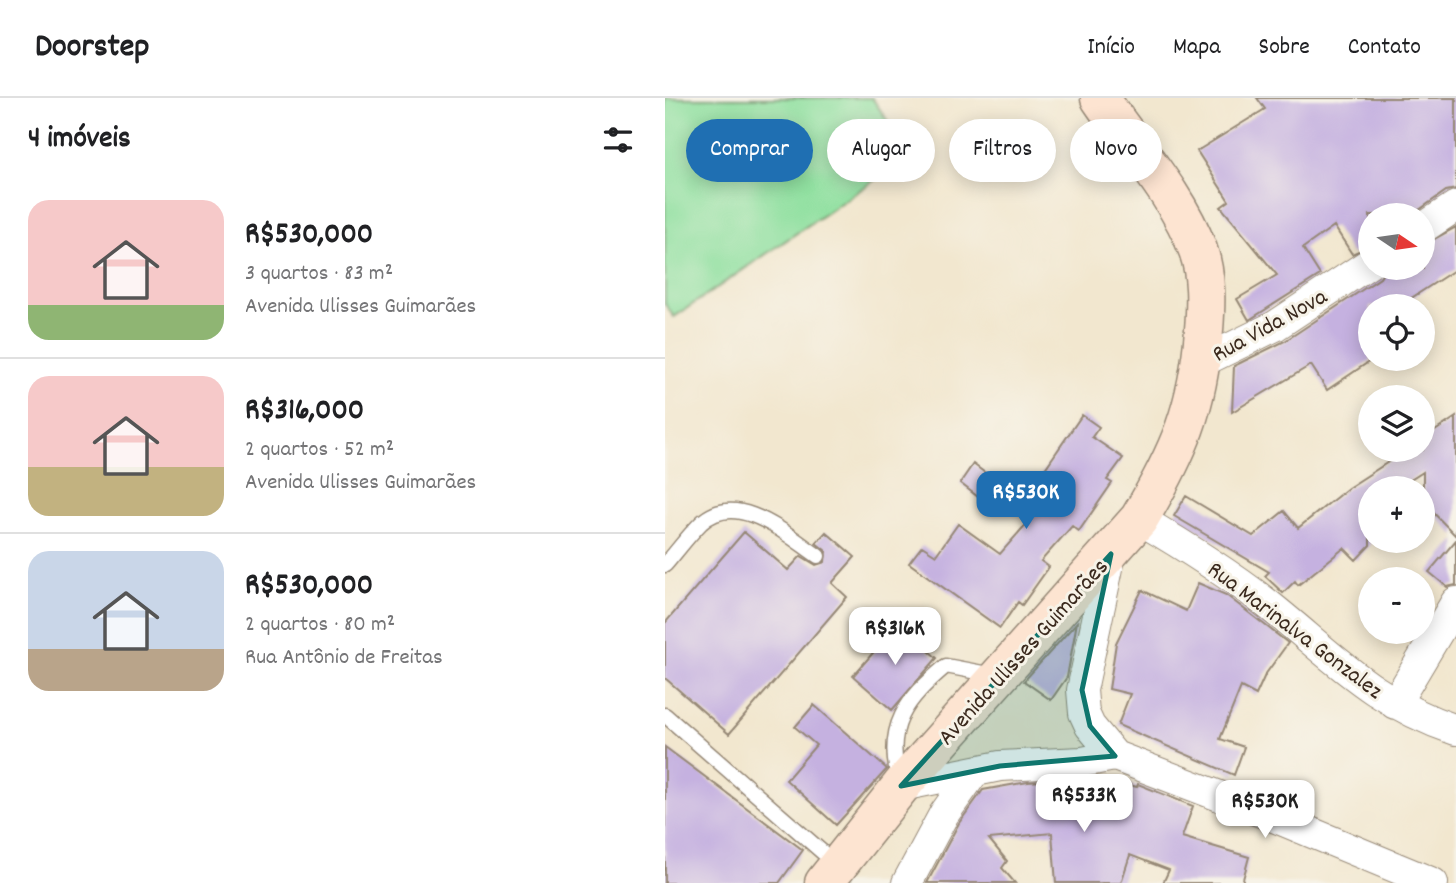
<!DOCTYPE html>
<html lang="pt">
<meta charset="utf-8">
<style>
:root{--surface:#fff;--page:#f2f2f2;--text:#202124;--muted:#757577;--line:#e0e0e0;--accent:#1f6fb2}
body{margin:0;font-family:Dekko,sans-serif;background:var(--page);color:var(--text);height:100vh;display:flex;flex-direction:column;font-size:26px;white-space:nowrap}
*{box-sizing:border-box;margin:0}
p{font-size:23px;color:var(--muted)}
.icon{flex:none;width:38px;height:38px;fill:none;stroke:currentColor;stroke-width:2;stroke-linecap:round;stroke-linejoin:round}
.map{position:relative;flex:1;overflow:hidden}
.sheet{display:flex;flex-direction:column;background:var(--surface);width:665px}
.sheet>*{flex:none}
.top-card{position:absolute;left:21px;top:21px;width:665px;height:63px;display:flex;gap:14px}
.needle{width:46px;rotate:103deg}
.buttons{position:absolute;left:693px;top:105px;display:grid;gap:14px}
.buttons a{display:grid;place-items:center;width:77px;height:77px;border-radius:50%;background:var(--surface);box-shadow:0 4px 18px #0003;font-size:35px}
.price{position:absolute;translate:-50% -60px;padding:0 16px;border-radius:14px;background:#fff;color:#222;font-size:23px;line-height:46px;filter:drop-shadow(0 2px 4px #0008)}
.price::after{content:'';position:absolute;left:50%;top:42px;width:21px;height:16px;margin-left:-10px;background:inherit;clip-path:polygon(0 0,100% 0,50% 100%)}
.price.selected{background:var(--accent);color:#fff}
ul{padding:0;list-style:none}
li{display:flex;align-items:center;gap:21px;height:175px;padding:0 28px}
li+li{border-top:2px solid var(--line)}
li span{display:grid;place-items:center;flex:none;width:196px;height:140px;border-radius:21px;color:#555}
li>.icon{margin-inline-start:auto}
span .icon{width:84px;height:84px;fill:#fffc;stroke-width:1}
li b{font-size:30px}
h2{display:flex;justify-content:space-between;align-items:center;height:84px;padding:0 28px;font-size:30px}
.chip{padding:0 24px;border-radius:32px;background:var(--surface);box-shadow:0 4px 18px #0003;font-size:24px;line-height:63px}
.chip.selected{background:var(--accent);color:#fff}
header{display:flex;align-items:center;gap:42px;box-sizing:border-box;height:98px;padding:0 35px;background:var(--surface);border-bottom:2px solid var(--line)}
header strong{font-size:33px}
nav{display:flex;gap:38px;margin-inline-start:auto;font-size:24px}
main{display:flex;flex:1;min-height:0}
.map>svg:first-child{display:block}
.green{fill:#90e0a0;stroke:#66855f;stroke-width:2}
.building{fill:#c5b1e0}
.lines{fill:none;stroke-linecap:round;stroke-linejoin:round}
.lane-casing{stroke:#968876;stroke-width:17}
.street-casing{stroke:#968876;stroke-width:32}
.secondary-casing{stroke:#968876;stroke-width:41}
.lane{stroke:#fff;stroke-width:14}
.street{stroke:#fff;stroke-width:30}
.secondary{stroke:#fde4d1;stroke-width:38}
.marked{fill:#0f766e;fill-opacity:0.2;stroke:#0f766e;stroke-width:5;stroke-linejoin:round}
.labels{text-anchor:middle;stroke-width:6;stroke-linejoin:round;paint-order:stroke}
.street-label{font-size:24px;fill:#3b2a1e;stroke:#f7f3e8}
</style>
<header>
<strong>Doorstep</strong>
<nav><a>Início</a><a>Mapa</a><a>Sobre</a><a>Contato</a></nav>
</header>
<main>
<section class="sheet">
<h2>4 imóveis<svg class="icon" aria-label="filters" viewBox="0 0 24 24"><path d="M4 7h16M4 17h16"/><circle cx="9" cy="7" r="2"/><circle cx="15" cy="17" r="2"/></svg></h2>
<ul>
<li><span style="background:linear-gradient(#f6c9c9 75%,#8fb573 0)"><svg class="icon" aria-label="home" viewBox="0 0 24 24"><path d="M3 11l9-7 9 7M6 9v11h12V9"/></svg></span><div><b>R$530,000</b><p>3 quartos · 83 m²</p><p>Avenida Ulisses Guimarães</p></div></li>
<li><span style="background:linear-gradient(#f6c9c9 65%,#c2b280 0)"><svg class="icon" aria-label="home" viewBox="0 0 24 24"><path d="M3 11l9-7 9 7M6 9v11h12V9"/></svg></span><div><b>R$316,000</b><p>2 quartos · 52 m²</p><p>Avenida Ulisses Guimarães</p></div></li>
<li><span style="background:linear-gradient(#c9d6e8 70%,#b9a48a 0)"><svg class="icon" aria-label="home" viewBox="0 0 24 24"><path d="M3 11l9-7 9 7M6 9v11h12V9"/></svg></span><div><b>R$530,000</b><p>2 quartos · 80 m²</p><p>Rua Antônio de Freitas</p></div></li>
</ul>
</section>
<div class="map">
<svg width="791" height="785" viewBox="0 0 791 785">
<rect width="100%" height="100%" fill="#f7f3e8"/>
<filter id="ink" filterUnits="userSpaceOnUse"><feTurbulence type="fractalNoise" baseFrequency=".0143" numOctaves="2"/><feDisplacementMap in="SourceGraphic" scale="14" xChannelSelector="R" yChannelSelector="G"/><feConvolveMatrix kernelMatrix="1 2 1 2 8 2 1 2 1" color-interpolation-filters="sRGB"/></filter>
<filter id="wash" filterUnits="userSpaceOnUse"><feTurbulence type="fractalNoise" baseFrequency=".00686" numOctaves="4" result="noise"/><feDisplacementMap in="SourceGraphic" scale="28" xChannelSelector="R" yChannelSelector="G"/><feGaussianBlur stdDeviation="1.57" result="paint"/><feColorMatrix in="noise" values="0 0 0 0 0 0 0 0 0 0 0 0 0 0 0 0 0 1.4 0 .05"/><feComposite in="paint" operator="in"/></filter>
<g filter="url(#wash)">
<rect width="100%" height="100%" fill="#f2e7cf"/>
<path class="green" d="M0,0H207L246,57L9,219L0,206Z"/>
<g id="blocks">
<path class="building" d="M592,0H791V91L781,93L747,117H705V148L687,156L669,128L638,150L655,177L584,222L572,201L612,177L556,109L564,103L532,53L600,11Z
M791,129V171L734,208H705V263L662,292L646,267L567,314L569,268L620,243L715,180L721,170H758V147Z
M417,317L434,329L427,339L458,360L442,382L447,385L414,433L407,428L376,463L384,469L357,507L353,504L335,530L244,465L257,448L271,457L293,426L335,456L377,408L362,397Z
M791,319V438L758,404V374L733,390H705V447L691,462L679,450L633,487L630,483L618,495L600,478L604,474L509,418L521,398L588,438L619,413L633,430L683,390L742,352H758V341Z
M308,366L331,383L317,402L295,385Z
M79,434L123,472L136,458L151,467L160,464L161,453L151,445L161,434L190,459L167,485L182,499L64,636L0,580V525Z
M791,442V487L782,489L764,474Z
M533,485L561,497L623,545L600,577L591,597L576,589L555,641L579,649L569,677L453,627L465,596L444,591L451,545L477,492L521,513Z
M412,524L402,579L386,602L359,583Z
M233,526L272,560L227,612L188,578Z
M149,607L222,671L171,727L121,682L151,647L130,629Z
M0,649L138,752L114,785H0Z
M433,679L472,689L473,686L528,708L517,739L584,759L577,785H498L504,772L465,757L456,785H391L387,735L324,741L342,763L337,770L350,785H262L294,725L318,692L363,684Z"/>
</g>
</g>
<g filter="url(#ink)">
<use href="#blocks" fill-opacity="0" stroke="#968876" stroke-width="2"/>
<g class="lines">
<g class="lane-casing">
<path id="lane" d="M0,467C12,453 23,438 36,425C72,391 122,437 153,458
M0,617L171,766
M234,683C219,628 241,602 281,568L328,577"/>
</g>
<g class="street-casing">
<path id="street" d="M758,130L791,108
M537,264L610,228L705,165
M474,421C518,447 560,473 600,504C667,557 707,604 791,632
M446,456L417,592L419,615L425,628L450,658L604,717L768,785
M730,606L791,504
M236,688L335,668L417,664L450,658
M242,785L279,716L309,674"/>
</g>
<g class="secondary-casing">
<path id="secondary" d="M159,785L236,688L474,421C514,354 533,310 539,232C541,206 542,177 533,152C512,96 468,49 435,0"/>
</g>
<use href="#lane" class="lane"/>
<use href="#street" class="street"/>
<use href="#secondary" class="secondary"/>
</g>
</g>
<path class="marked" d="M446,456L417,592L425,628L450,658L335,668L236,688Z"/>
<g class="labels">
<g class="street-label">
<text transform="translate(604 226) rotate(-29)" y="8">Rua Vida Nova</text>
<text transform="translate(631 531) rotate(37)" y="8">Rua Marinalva Gonzalez</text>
<text transform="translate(357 553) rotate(-48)" y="8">Avenida Ulisses Guimarães</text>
</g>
</g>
</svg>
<div class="buttons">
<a><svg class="needle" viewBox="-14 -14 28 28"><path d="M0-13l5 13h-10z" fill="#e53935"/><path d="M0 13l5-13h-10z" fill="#757577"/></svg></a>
<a><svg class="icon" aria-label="locate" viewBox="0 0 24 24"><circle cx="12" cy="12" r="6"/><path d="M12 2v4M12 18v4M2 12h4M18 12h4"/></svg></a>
<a><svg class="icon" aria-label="layers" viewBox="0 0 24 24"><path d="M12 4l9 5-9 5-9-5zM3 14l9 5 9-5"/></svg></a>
<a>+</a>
<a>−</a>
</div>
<b class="price selected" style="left:361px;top:433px">R$530K</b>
<b class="price" style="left:230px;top:569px">R$316K</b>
<b class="price" style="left:419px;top:736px">R$533K</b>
<b class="price" style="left:600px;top:742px">R$530K</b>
<div class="top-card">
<a class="chip selected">Comprar</a>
<a class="chip">Alugar</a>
<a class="chip">Filtros</a>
<a class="chip">Novo</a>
</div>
</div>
</main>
